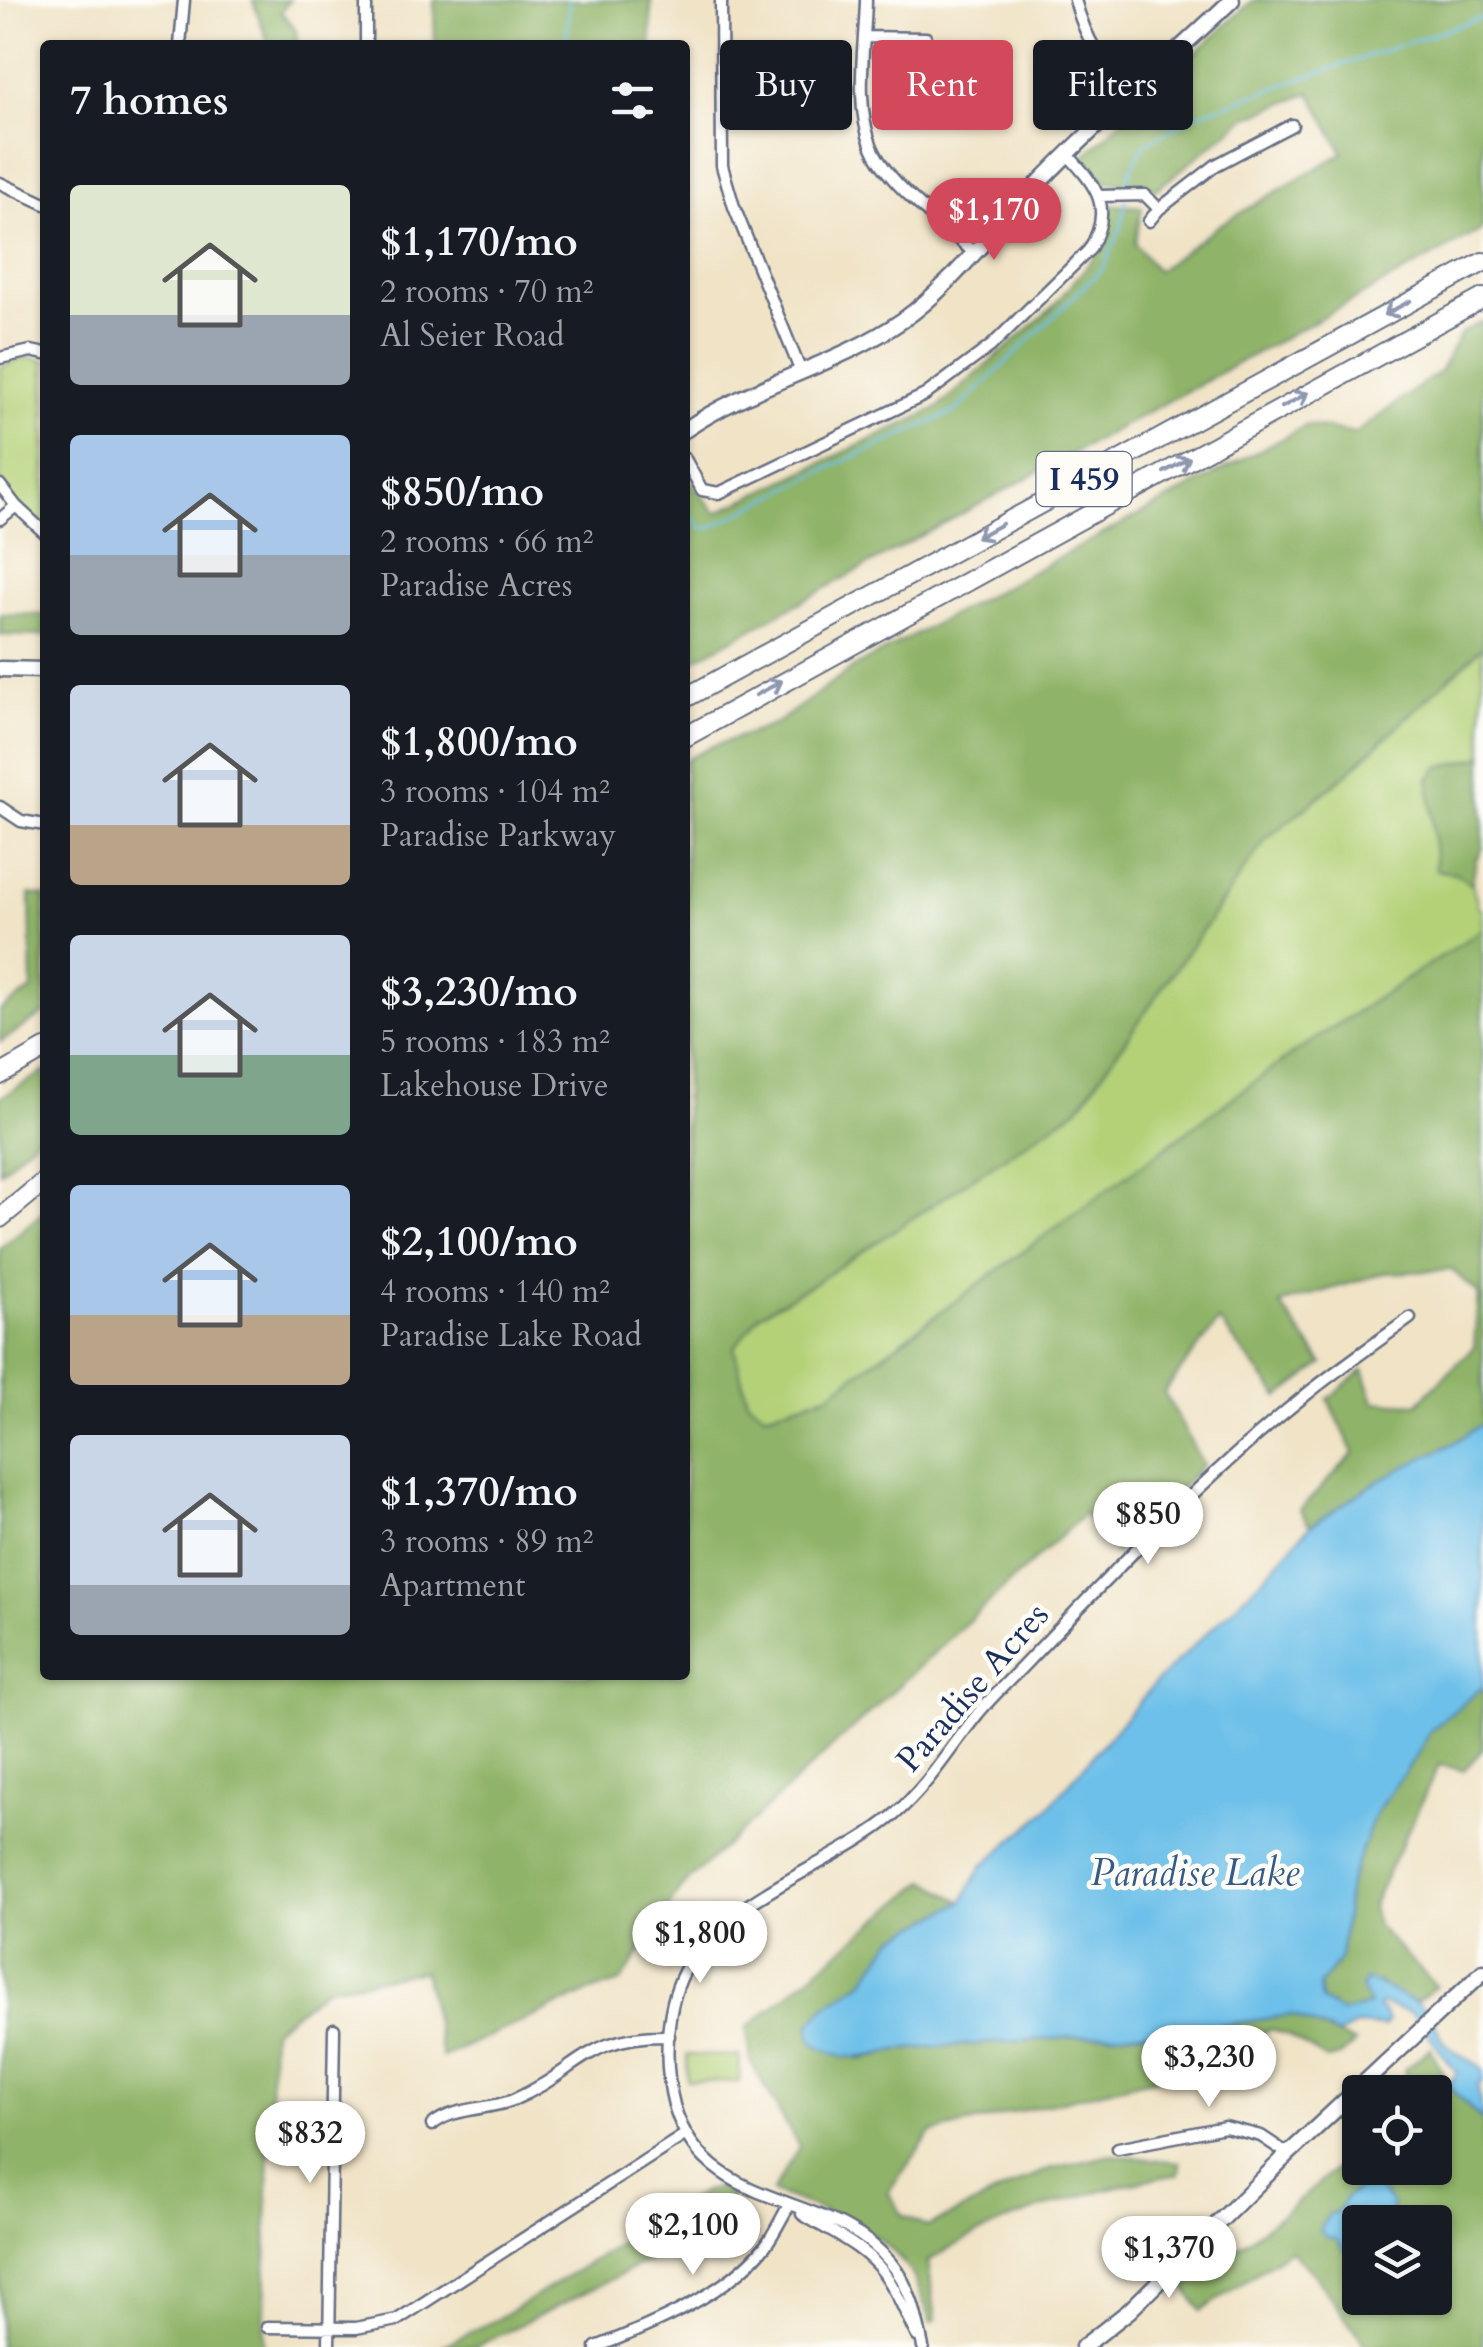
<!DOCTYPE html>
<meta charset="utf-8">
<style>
:root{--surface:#171b24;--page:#242831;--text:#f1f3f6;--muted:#9ea1a6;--accent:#d1495b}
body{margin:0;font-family:Cardo,serif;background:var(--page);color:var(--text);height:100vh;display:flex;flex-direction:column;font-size:38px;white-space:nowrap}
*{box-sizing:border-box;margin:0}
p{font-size:32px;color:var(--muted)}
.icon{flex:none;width:55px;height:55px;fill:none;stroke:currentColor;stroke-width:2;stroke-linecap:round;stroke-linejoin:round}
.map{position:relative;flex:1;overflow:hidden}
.drawer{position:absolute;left:40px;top:40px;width:650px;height:1640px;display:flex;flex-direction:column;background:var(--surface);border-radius:10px;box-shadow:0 2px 8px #0004}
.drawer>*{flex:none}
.top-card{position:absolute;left:720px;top:40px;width:612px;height:90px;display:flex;gap:20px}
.buttons{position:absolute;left:1342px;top:2075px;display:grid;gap:20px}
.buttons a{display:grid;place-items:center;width:110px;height:110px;border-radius:10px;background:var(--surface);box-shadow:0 2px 8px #0004;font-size:50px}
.price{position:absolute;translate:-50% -85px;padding:0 22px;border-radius:35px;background:#fff;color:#222;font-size:32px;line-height:65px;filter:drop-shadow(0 2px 5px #0008)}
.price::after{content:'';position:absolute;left:50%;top:60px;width:30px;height:22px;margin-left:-15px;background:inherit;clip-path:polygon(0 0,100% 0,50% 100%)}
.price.active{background:var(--accent);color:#fff}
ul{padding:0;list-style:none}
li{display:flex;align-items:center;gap:30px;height:250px;padding:0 30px}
li span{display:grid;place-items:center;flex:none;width:280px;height:200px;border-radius:10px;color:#555}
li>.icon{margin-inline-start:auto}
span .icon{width:120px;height:120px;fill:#fffc;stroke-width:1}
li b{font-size:42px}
h2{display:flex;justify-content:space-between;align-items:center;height:120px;padding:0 30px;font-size:42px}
.pill{padding:0 35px;border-radius:10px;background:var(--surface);box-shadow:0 2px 8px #0004;font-size:35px;line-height:90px}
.pill.active{background:var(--accent);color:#fff}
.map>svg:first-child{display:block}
.green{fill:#b4d178;stroke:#68806b;stroke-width:2.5}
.forest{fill:#8fb368;stroke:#557163;stroke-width:2.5;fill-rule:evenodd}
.water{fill:#6dc0e9;stroke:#4478a4;stroke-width:2.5}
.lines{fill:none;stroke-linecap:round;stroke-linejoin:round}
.stream{stroke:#6dc0e9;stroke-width:2.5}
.street-casing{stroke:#666e82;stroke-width:15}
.secondary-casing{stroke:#666e82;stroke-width:19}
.highway-casing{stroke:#666e82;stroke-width:22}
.street{stroke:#fff;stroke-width:10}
.secondary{stroke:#fff;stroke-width:14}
.highway{stroke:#fff;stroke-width:18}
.oneway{stroke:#8d97ae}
.labels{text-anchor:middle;stroke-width:9;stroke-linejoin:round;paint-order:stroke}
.shield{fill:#fdfcf7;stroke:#5f6c8c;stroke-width:2.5}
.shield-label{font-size:32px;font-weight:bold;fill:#1b2f5e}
.street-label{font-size:35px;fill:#1b2f5e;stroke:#fdfcf7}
.water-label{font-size:38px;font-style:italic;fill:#345a88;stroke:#fdfcf7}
</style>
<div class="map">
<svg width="1483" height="2347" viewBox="0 0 1483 2347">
<rect width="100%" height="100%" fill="#fdfcf7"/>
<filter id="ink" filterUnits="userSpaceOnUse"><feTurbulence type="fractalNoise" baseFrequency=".01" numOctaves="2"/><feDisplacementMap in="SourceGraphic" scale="20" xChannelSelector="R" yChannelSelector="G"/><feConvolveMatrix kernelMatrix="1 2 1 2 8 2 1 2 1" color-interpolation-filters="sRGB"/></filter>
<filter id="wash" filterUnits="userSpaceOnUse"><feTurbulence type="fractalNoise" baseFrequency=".0048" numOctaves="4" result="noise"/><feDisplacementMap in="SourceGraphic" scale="40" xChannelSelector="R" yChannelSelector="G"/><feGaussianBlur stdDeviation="2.25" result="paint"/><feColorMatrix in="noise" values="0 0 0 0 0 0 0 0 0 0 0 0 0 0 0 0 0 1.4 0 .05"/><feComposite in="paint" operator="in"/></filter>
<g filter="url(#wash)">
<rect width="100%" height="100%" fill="#f0e3c6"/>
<path class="green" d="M26,357L45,361V530L15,506L0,481V367Z
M1483,646L1482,757L1439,767L1455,873L1472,884L1479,908L1483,910V929L1291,1055L828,1395L765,1414L747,1400L734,1348L760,1314L816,1282L1078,1108L1266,839L1343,777Z
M687,2055L740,2056L739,2082L687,2081Z"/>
<path class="forest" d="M290,0L281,12L296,30L297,45H269L253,1Z
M434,0H651V45H435Z
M1253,0H1483V229L685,665V535L690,531L685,526V474L716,513L938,408L1050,310L1103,247L1111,205L1142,207L1135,244L1157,271L1221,224L1343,153L1311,93L1247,117L1157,189L1105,181L1084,156Z
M1483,321V646L1343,777L1266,839L1078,1108L816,1282L760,1314L734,1348L747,1400L765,1414L828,1395L1291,1055L1483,929V1424L1452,1444L1383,1478L1310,1526L1300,1510L1354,1453L1328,1399L1363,1370L1374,1402L1417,1404L1474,1347L1478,1293L1452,1270L1385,1273L1280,1304L1323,1364L1279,1397L1219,1321L1164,1392L1203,1465L1115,1553L1084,1514L681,1887L621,1982L591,1991L442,2057L424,1971L327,1987L272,2030L264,2347H0V1248L45,1211V1675H685V761L707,748L774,725L856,666L1307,425L1355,434L1439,372L1461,333Z
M0,614L45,615V636L0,635Z
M1483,750V848L1476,859L1472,884L1455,873L1436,870L1429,779L1439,767L1482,757Z
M30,894L45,896V1013L0,1042V1010L32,990Z
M45,1071V1129L0,1172V1098Z
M1483,1687V1749L1464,1770L1439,1765L1372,1906L1377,1926L1436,1986L1417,2002L1392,1994L1379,1982L1366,1998L1370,2005L1342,2013L1321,2000L1319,1986L1340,1958L1349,1883L1376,1812L1417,1755L1430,1731Z
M926,1880L962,1902L894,1938L863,1982L826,2006L859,2060L897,2050L1210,2027L1291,2015L1355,2043L1340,2056L1327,2059L1287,2035L1270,2029L1167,2075L931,2133L888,2192L903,2216L927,2227L1049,2169L1112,2155L1180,2162L1179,2174C1097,2187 998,2217 928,2261L936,2320L931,2323C926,2309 921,2293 915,2280C889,2229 821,2210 772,2192L799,2147L751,2062L747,2028Z
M1431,2048L1448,2086L1483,2121V2347H1367L1311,2270L1290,2250L1201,2311L1185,2287L1294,2205L1360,2148V2168H1435V2092H1405L1409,2088L1405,2069ZM1360,2222H1435V2298H1360Z
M719,2187L733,2196L656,2257L475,2347H440L505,2315L703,2192Z"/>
<path class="water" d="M1483,1424V1687L1430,1731L1417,1755L1376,1812L1349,1883L1340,1958L1319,1986L1321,2000L1342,2013L1369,2005L1361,1987L1366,1980C1375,1981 1424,2006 1429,2013C1437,2024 1439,2039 1450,2048C1461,2056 1473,2060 1483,2070V2082L1478,2083C1477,2095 1483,2108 1483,2121L1448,2086L1457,2073L1412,2013L1381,2004L1377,2008L1384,2012L1388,2021L1385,2026L1356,2025L1337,2035L1291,2015L1210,2027L897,2050C861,2059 846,2063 813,2043L809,2025L826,2006L863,1982L894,1938L962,1902L982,1866L1043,1814L1156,1682L1264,1578L1310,1526L1383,1478L1452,1444Z
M1362,2185H1376L1391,2202V2222H1360V2254L1344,2250L1335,2238H1328L1320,2231L1329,2214L1338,2211L1344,2200Z"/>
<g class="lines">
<path class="stream" d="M566,45L569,0
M1127,190L1129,173L1145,144L1198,114L1483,17
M685,506L701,528H710L820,472L956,411L1103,268L1121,229L1126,198"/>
</g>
</g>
<g filter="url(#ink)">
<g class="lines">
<g class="street-casing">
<path id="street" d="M366,0V45
M721,0L722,166L734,207L801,372
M866,0C865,46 854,104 872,147C888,185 943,224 974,253
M1075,0C1087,44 1101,62 1133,93
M865,37L926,38
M180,45L184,0
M0,183L45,204
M1098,196L1145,195L1159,209L1149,221
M1159,209L1216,165L1292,125
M0,358L31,351L45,354
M685,459L702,490L719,493L925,395L991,346L1089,250C1115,208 1096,185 1067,154
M0,485L16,506L45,533
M0,519L16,506
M0,807L21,821L45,825
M432,2125C452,2107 489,2110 513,2100C578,2072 586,2034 669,2036
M1118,2148L1225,2127L1261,2136L1288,2154
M802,2214C830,2232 863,2245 884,2273C898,2292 906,2315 917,2336
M267,2327L356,2328L397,2320L686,2134
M329,2347L334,2029
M596,2347C651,2326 727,2294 765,2246C774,2234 781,2219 789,2205
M923,2347C917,2318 911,2287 891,2263C831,2188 705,2215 674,2105C663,2063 665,2002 688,1965C731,1894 833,1866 894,1815C927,1787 949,1750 976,1716C991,1697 1011,1679 1028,1661C1118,1567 1209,1471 1312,1390C1344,1365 1377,1342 1410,1318"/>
</g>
<g class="secondary-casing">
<path id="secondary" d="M685,430C753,383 835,367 903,320C951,286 986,237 1027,195C1092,127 1163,65 1232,0
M0,669L45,670
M1083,2347L1129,2311L1288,2154L1483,1972"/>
</g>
<g class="highway-casing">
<path id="highway" d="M685,698L1483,262
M685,737L1483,298
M0,1075L45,1049
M0,1218L45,1181"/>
</g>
<use href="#street" class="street"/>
<use href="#secondary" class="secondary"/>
<use href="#highway" class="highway"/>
</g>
<defs><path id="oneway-shaft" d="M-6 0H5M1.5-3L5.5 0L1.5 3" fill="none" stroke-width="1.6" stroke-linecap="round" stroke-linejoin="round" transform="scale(2.5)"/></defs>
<g class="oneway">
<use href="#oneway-shaft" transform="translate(1397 308) rotate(152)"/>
<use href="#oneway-shaft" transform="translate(1295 400) rotate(-29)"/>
<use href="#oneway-shaft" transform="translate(1177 465) rotate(-29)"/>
<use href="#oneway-shaft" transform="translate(989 531) rotate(151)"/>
<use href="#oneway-shaft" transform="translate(769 688) rotate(-29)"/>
</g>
</g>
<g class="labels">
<rect class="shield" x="1036.5" y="452" width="95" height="54" rx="8"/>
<g class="shield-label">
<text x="1084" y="490">I 459</text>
</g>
<g class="street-label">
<text transform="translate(972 1687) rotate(-49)" y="12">Paradise Acres</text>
</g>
<g class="water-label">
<text x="1195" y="1885">Paradise Lake</text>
</g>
</g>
</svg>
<div class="buttons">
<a><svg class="icon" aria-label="locate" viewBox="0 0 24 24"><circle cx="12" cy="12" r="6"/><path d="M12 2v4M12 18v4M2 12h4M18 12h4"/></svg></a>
<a><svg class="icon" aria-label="layers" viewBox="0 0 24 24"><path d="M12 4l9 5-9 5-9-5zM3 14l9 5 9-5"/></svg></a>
</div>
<b class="price active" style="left:994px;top:263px">$1,170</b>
<b class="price" style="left:1148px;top:1567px">$850</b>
<b class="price" style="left:700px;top:1986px">$1,800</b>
<b class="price" style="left:1209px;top:2110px">$3,230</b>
<b class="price" style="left:310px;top:2186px">$832</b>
<b class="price" style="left:693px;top:2278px">$2,100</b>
<b class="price" style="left:1169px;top:2301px">$1,370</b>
<div class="top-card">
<a class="pill">Buy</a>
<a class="pill active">Rent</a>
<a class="pill">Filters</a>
</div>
<section class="drawer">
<h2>7 homes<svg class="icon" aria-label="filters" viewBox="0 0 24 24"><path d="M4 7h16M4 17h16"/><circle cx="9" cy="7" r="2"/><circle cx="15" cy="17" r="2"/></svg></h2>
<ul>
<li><span style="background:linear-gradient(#dfe7d0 65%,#9aa5b1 0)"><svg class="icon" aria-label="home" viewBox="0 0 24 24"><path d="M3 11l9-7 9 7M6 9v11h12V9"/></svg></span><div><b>$1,170/mo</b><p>2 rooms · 70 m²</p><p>Al Seier Road</p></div></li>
<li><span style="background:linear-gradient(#a9c7e8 60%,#9aa5b1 0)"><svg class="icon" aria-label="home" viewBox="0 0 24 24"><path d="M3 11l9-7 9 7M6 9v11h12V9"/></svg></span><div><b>$850/mo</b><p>2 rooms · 66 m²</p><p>Paradise Acres</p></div></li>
<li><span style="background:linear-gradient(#c9d6e8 70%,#b9a48a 0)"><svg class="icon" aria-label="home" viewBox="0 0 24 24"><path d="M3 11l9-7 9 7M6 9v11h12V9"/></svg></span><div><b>$1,800/mo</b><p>3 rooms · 104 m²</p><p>Paradise Parkway</p></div></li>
<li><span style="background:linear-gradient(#c9d6e8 60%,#7fa58c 0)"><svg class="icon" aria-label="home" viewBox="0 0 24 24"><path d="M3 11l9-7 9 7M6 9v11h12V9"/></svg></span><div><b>$3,230/mo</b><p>5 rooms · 183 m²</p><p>Lakehouse Drive</p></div></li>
<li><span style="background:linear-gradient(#a9c7e8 65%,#b9a48a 0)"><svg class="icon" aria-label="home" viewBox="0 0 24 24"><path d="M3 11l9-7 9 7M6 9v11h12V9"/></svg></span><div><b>$2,100/mo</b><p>4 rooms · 140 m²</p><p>Paradise Lake Road</p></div></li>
<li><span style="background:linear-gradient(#c9d6e8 75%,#9aa5b1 0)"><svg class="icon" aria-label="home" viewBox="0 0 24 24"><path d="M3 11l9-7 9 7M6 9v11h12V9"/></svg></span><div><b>$1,370/mo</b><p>3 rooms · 89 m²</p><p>Apartment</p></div></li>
</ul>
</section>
</div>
